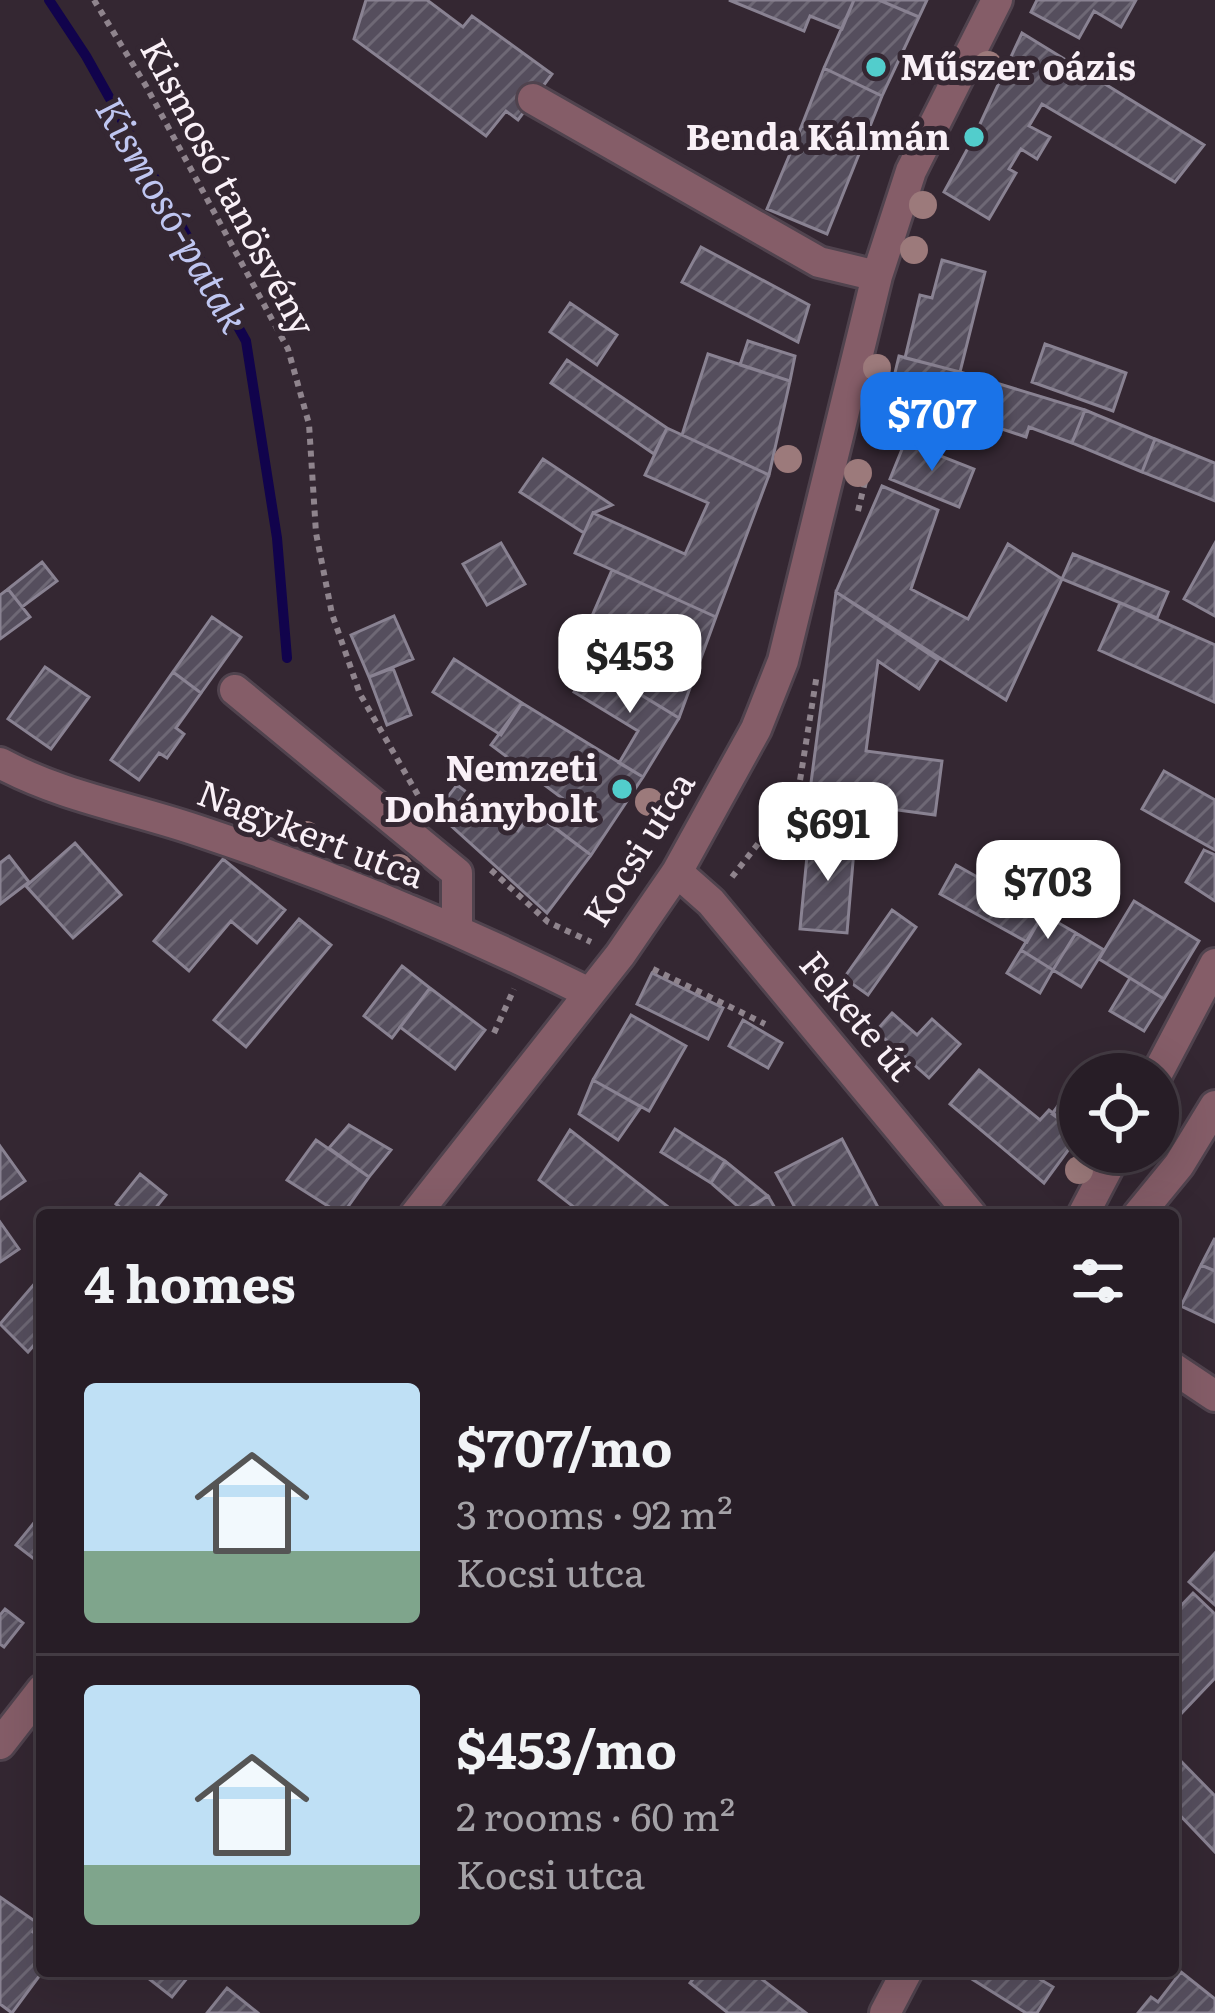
<!DOCTYPE html>
<meta charset="utf-8">
<style>
:root{--surface:#271d26;--page:#2f262e;--text:#f1f3f6;--muted:#a4a2a7;--line:#433b43;--accent:#1a73e8}
body{margin:0;font-family:Literata,serif;background:var(--page);color:var(--text);height:100vh;display:flex;flex-direction:column;font-size:45px;white-space:nowrap}
*{box-sizing:border-box;margin:0}
p{font-size:39px;color:var(--muted)}
.icon{flex:none;width:66px;height:66px;fill:none;stroke:currentColor;stroke-width:2;stroke-linecap:round;stroke-linejoin:round}
.map{position:relative;flex:1;overflow:hidden}
.drawer{position:absolute;left:36px;top:1209px;width:1143px;height:768px;display:flex;flex-direction:column;background:var(--surface);border-radius:12px;box-shadow:0 12px 48px #0002,0 0 0 3px var(--line)}
.drawer>*{flex:none}
.controls{position:absolute;left:1059px;top:1053px;display:grid;gap:24px}
.controls a{display:grid;place-items:center;width:120px;height:120px;border-radius:50%;background:var(--surface);box-shadow:0 12px 48px #0002,0 0 0 3px var(--line);font-size:60px}
.price{position:absolute;translate:-50% -102px;padding:0 27px;border-radius:24px;background:#fff;color:#222;font-size:39px;line-height:78px;filter:drop-shadow(0 3px 6px #0008)}
.price::after{content:'';position:absolute;left:50%;top:72px;width:36px;height:27px;margin-left:-18px;background:inherit;clip-path:polygon(0 0,100% 0,50% 100%)}
.price.on{background:var(--accent);color:#fff}
ul{padding:0;list-style:none}
li{display:flex;align-items:center;gap:36px;height:300px;padding:0 48px}
li+li{border-top:3px solid var(--line)}
li span{display:grid;place-items:center;flex:none;width:336px;height:240px;border-radius:12px;color:#555}
li>.icon{margin-inline-start:auto}
span .icon{width:144px;height:144px;fill:#fffc;stroke-width:1}
li b{font-size:51px}
h2{display:flex;justify-content:space-between;align-items:center;height:144px;padding:0 48px;font-size:51px}
.map>svg:first-child{display:block}
.lines{fill:none;stroke-linecap:round;stroke-linejoin:round}
.stream{stroke:#11034c;stroke-width:10}
.building{fill:url(#building-hatch);stroke:#898292;stroke-width:3}
.minor-casing{stroke:#50434e;stroke-width:36}
.path{stroke:#8f848d;stroke-width:6;stroke-dasharray:6 6;stroke-linecap:butt}
.minor{stroke:#855d68;stroke-width:30}
.tree{fill:#9c7a7b}
.poi-dot{fill:#52cdcc;stroke:#342732;stroke-width:4.5}
.labels{text-anchor:middle;stroke-width:10;stroke-linejoin:round;paint-order:stroke}
.poi-label{font-size:36px;font-weight:bold;fill:#f9f0f7;stroke:#342732;text-anchor:end}
.street-label{font-size:36px;fill:#f9f0f7;stroke:#342732}
.water-label{font-size:39px;font-style:italic;fill:#bfc6f1;stroke:#342732}
</style>
<div class="map">
<svg width="1215" height="2013" viewBox="0 0 1215 2013">
<defs>
<pattern id="building-hatch" width="6" height="6" patternUnits="userSpaceOnUse" patternTransform="scale(3)"><rect width="6" height="6" fill="#554e5d"/><path d="M-1 1l2-2M0 6l6-6M5 7l2-2" fill="none" stroke="#6e6875"/></pattern>
</defs>
<rect width="100%" height="100%" fill="#342732"/>
<g class="lines">
<path class="stream" d="M49,0L86,56L246,341L277,538L287,658"/>
</g>
<path class="building" d="M366,0H427L463,27L472,16L552,74L518,120L506,111L486,136L354,39Z
M729,0H854L842,29L810,16L804,31Z
M854,0H879L919,17L882,96L824,68Z
M879,0H927L919,17Z
M1037,0H1136L1121,27L1094,11L1079,38L1031,12Z
M1022,33L1204,145L1175,182L1042,104L1029,126L1050,137L1037,159L1021,149L1009,169L1016,173L989,219L944,192L974,137Z
M824,68L882,96L861,149L802,125Z
M802,125L861,149L827,234L767,209Z
M701,247L809,305L798,342L682,282Z
M942,260L985,272L960,372L905,358L920,295L932,298Z
M570,303L617,335L597,365L550,332Z
M748,341L795,356L790,381L740,365Z
M1045,344L1126,373L1113,411L1032,382Z
M708,354L790,381L769,475L682,435Z
M899,356L960,372L943,434L884,419Z
M567,360L667,428L654,454L551,383Z
M960,372L1085,410L1072,443L1029,427L1026,437L948,411Z
M1085,410L1155,439L1142,472L1072,443Z
M667,428L769,475L716,617L575,553L593,513L685,554L708,503L645,475Z
M1155,439L1215,463V501L1142,472Z
M905,442L974,469L959,507L890,479Z
M543,459L612,505L593,513L584,533L520,492Z
M882,486L938,510L911,589L968,619L1008,544L1062,579L1006,700L836,592Z
M501,543L525,584L487,605L463,564Z
M1215,543V616L1184,599Z
M1073,554L1168,592L1157,618L1062,579Z
M42,562L57,581L22,607L8,589Z
M612,570L716,617L679,718L636,692L651,659L664,665L670,651L592,616Z
M8,589L30,617L0,639V595Z
M836,592L938,660L919,689L878,661L866,751L942,761L935,815L809,798Z
M1120,603L1215,645L1214,702L1099,650Z
M394,616L413,659L369,677L351,635Z
M212,617L241,637L201,693L173,672Z
M454,659L522,703L501,735L433,692Z
M591,664L679,718L643,777L619,763L638,731L574,692Z
M45,667L89,697L51,749L8,719Z
M393,668L411,715L387,725L369,677Z
M173,672L201,693L176,728L184,734L167,758L159,753L139,780L111,760Z
M522,703L643,777L591,855L544,820L562,798L491,745Z
M1164,771L1215,800V850L1142,809Z
M457,785L518,831L533,811L591,855L547,913L436,812Z
M809,835L855,838L847,933L800,929Z
M75,843L121,895L73,938L26,886Z
M1204,850L1215,855V901L1186,882Z
M9,856L29,882L0,904V863Z
M223,859L285,910L257,943L231,921L189,971L154,941Z
M956,865L1043,914L1027,942L940,894Z
M1134,901L1199,941L1164,999L1099,959Z
M892,910L916,927L868,995L844,978Z
M1043,914L1076,933L1053,970L1021,950Z
M299,919L331,945L246,1047L214,1020Z
M1076,933L1104,950L1081,987L1053,970Z
M1021,950L1053,970L1040,993L1007,973Z
M402,966L430,988L392,1038L364,1016Z
M652,973L723,1008L708,1039L637,1004Z
M1130,978L1164,999L1144,1031L1110,1011Z
M430,988L485,1030L455,1069L400,1027Z
M892,1013L917,1035L932,1019L960,1044L929,1078L876,1031Z
M631,1015L686,1046L649,1111L593,1080Z
M743,1020L782,1043L768,1068L729,1046Z
M979,1070L1040,1120L1049,1110L1080,1134L1044,1183L950,1104Z
M593,1080L641,1107L618,1140L579,1114Z
M1076,1081L1080,1084V1134L1052,1114Z
M349,1125L391,1150L369,1177L329,1148Z
M675,1129L725,1161L711,1183L661,1152Z
M570,1130L667,1206L660,1215H584L539,1180Z
M842,1139L882,1215H799L776,1173Z
M316,1140L369,1177L342,1215L287,1180Z
M0,1146L25,1181L0,1199Z
M725,1161L768,1196L743,1211L711,1183Z
M140,1174L166,1195L150,1215H129L116,1204Z
M768,1196L779,1215H745L743,1211Z
M0,1222L19,1249L0,1262Z
M1215,1238V1271L1201,1265Z
M1201,1265L1215,1271V1322L1181,1306Z
M42,1275V1336L28,1352L0,1324Z
M42,1513V1565L16,1545Z
M1215,1553V1605L1189,1582Z
M1193,1593L1215,1614V1678L1176,1719L1173,1614Z
M5,1609L23,1623L4,1647L0,1644V1615Z
M1173,1753L1215,1796V1852L1173,1808Z
M0,1897L39,1924L33,1932L42,1939L43,1971L12,2013L0,2004Z
M139,1971H190L192,1972L172,1997Z
M699,1971H751L806,2013H728L690,1983Z
M959,1971H1026L1053,1987L1037,2013H1026Z
M1181,1972L1215,1999V2013H1138L1151,1997L1158,2002Z
M227,1988L258,2013H207Z"/>
<g class="lines">
<g class="minor-casing">
<path id="minor" d="M533,99L819,262L877,276
M235,690L457,873V930
M0,763C63,797 132,808 199,831C331,875 465,931 589,993
M677,872L711,902L971,1215
M1157,1074L1215,964
M415,1215L620,955L677,872L756,729L783,661L877,276L911,171L997,0
M1083,1215L1116,1152
M1138,1215L1179,1165L1215,1106
M1173,1368L1215,1396
M0,1744L42,1690
M885,2013L907,1971"/>
</g>
<path class="path" d="M94,0L146,86L288,349L309,424L316,533L332,614L360,694L419,797
M858,511L869,465
M491,870L548,922L591,942
M732,877L798,793L817,674
M653,969L765,1024
M494,1033L514,989"/>
<use href="#minor" class="minor"/>
</g>
<g class="tree">
<circle cx="988" cy="65" r="14"/>
<circle cx="923" cy="205" r="14"/>
<circle cx="914" cy="250" r="14"/>
<circle cx="877" cy="368" r="14"/>
<circle cx="788" cy="459" r="14"/>
<circle cx="858" cy="473" r="14"/>
<circle cx="649" cy="802" r="14"/>
<circle cx="306" cy="835" r="14"/>
<circle cx="399" cy="868" r="14"/>
<circle cx="1079" cy="1170" r="14"/>
</g>
<g class="poi-dot">
<circle cx="876" cy="67" r="12"/>
<circle cx="974" cy="137" r="12"/>
<circle cx="622" cy="789" r="12"/>
</g>
<g class="labels">
<g class="poi-label">
<text x="900" y="80" text-anchor="start">Műszer oázis</text>
<text x="950" y="150">Benda Kálmán</text>
<text x="598" y="781">Nemzeti<tspan x="598" dy="41">Dohánybolt</tspan></text>
</g>
<g class="street-label">
<text transform="translate(228 187) rotate(62)" y="13">Kismosó tanösvény</text>
<text transform="translate(311 834) rotate(21)" y="13">Nagykert utca</text>
<text transform="translate(639 849) rotate(-58)" y="13">Kocsi utca</text>
<text transform="translate(857 1016) rotate(50)" y="13">Fekete út</text>
</g>
<g class="water-label">
<text transform="translate(172 215) rotate(60)" y="14">Kismosó-patak</text>
</g>
</g>
</svg>
<div class="controls">
<a><svg class="icon" aria-label="locate" viewBox="0 0 24 24"><circle cx="12" cy="12" r="6"/><path d="M12 2v4M12 18v4M2 12h4M18 12h4"/></svg></a>
</div>
<b class="price on" style="left:932px;top:474px">$707</b>
<b class="price" style="left:630px;top:716px">$453</b>
<b class="price" style="left:828px;top:884px">$691</b>
<b class="price" style="left:1048px;top:942px">$703</b>
<section class="drawer">
<h2>4 homes<svg class="icon" aria-label="filters" viewBox="0 0 24 24"><path d="M4 7h16M4 17h16"/><circle cx="9" cy="7" r="2"/><circle cx="15" cy="17" r="2"/></svg></h2>
<ul>
<li><span style="background:linear-gradient(#bfe0f5 70%,#7fa58c 0)"><svg class="icon" aria-label="home" viewBox="0 0 24 24"><path d="M3 11l9-7 9 7M6 9v11h12V9"/></svg></span><div><b>$707/mo</b><p>3 rooms · 92 m²</p><p>Kocsi utca</p></div></li>
<li><span style="background:linear-gradient(#bfe0f5 75%,#7fa58c 0)"><svg class="icon" aria-label="home" viewBox="0 0 24 24"><path d="M3 11l9-7 9 7M6 9v11h12V9"/></svg></span><div><b>$453/mo</b><p>2 rooms · 60 m²</p><p>Kocsi utca</p></div></li>
</ul>
</section>
</div>
